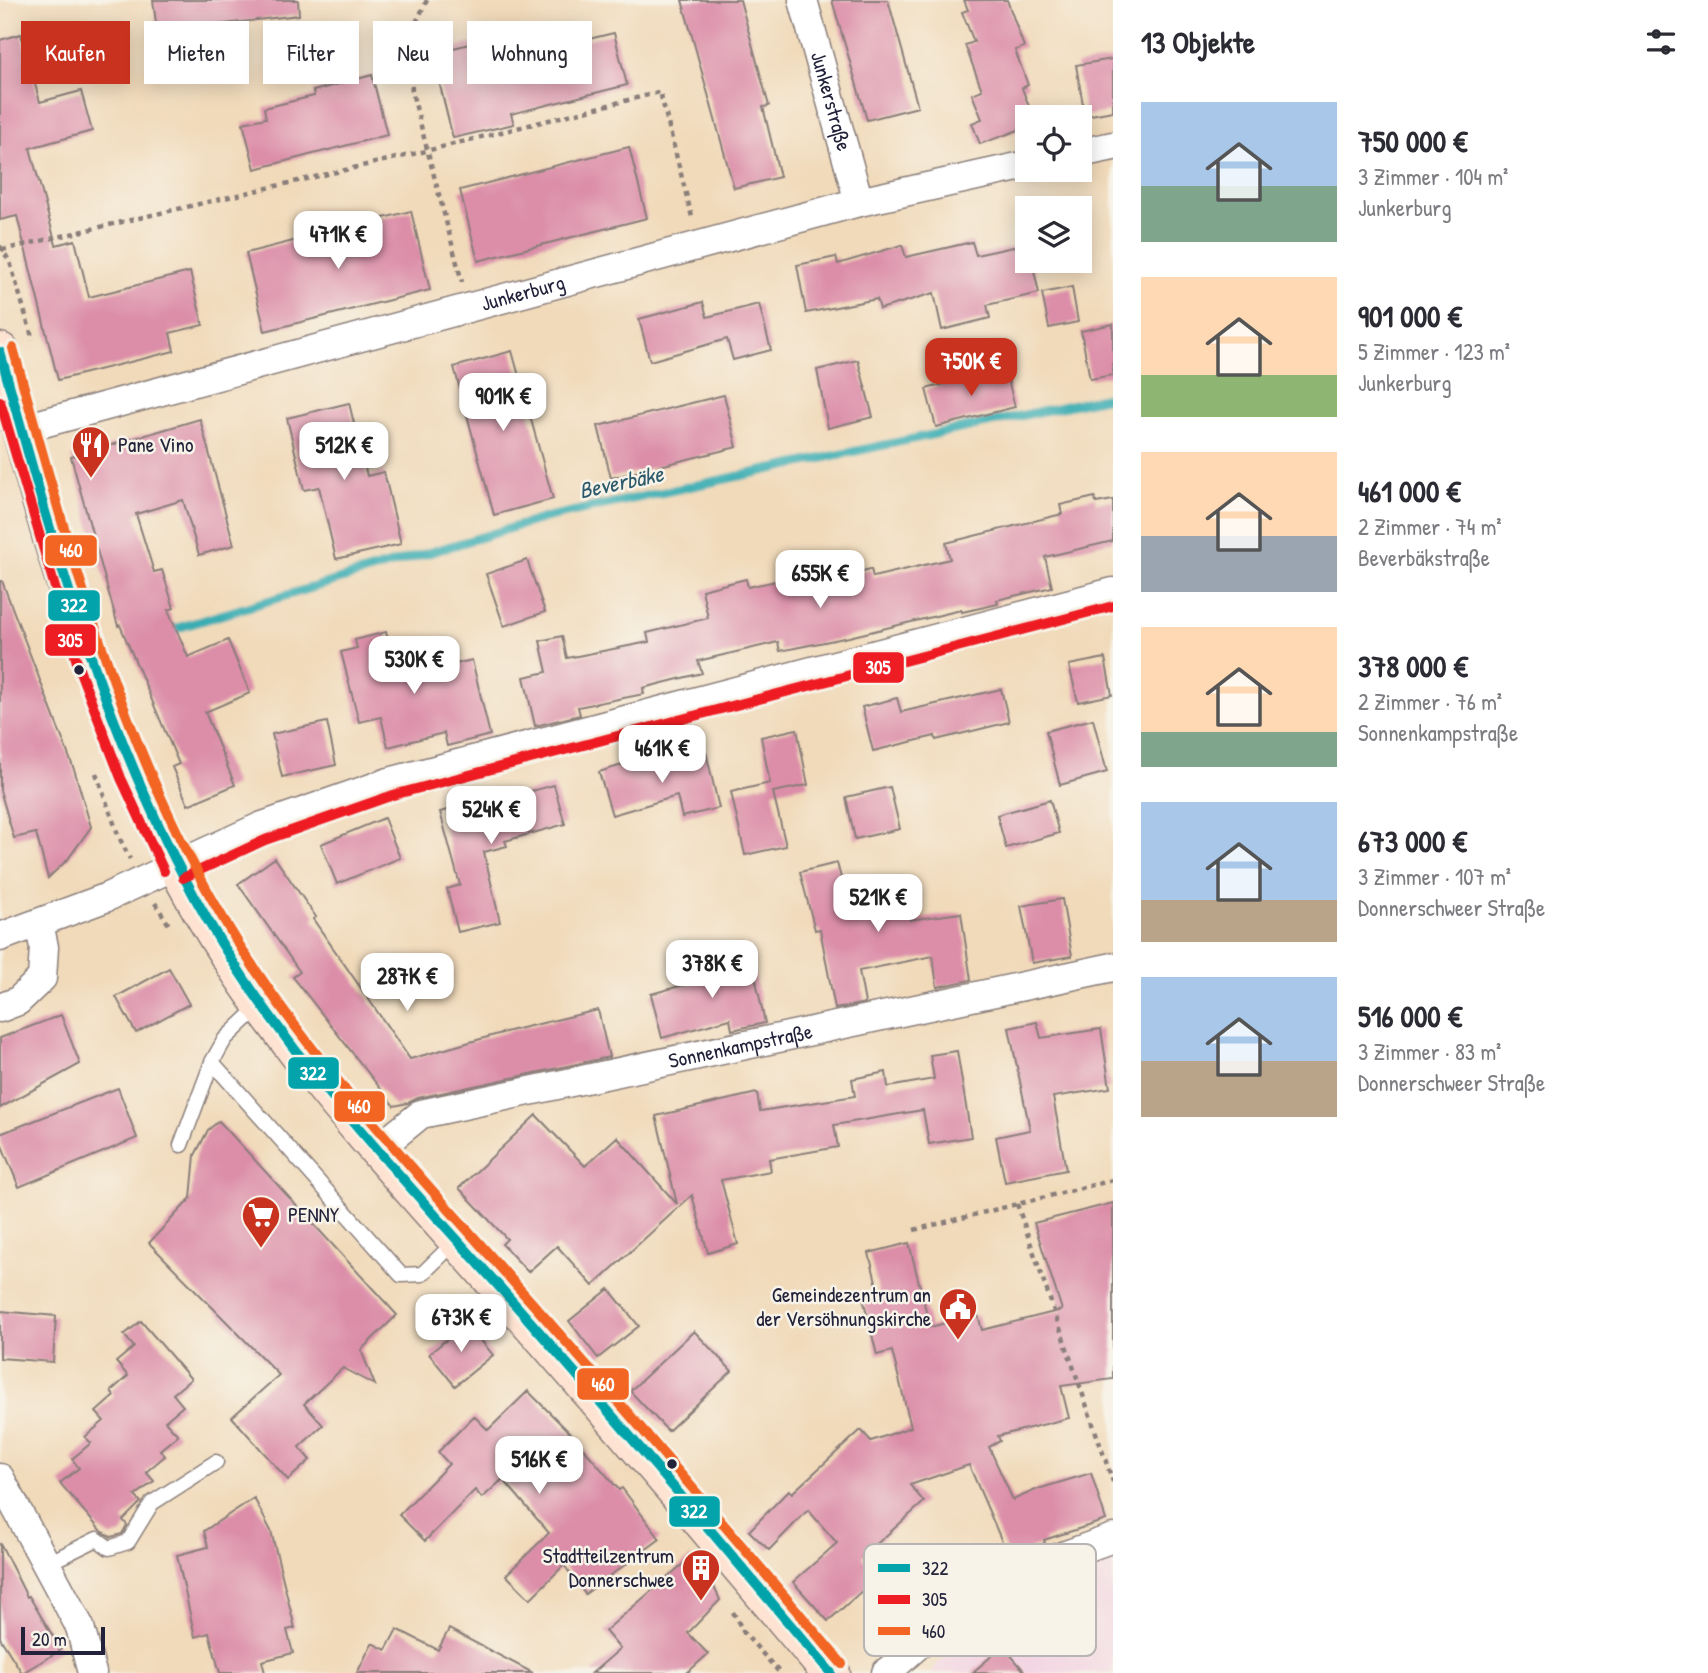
<!DOCTYPE html>
<html lang="de">
<meta charset="utf-8">
<style>
:root{--surface:#fff;--page:#f2f2f3;--text:#2b2b33;--muted:#7c7c81;--accent:#c8321e}
body{margin:0;font-family:"Patrick Hand",sans-serif;background:var(--page);color:var(--text);height:100vh;display:flex;flex-direction:column;font-size:26px;white-space:nowrap}
*{box-sizing:border-box;margin:0}
p{font-size:23px;color:var(--muted)}
.icon{flex:none;width:38px;height:38px;fill:none;stroke:currentColor;stroke-width:2;stroke-linecap:round;stroke-linejoin:round}
.map{position:relative;flex:1;overflow:hidden}
.side{display:flex;flex-direction:column;background:var(--surface);width:595px}
.side>*{flex:none}
.hud{position:absolute;left:21px;top:21px;width:665px;height:63px;display:flex;gap:14px}
.controls{position:absolute;left:1015px;top:105px;display:grid;gap:14px}
.controls a{display:grid;place-items:center;width:77px;height:77px;border-radius:0px;background:var(--surface);box-shadow:0 4px 18px #0003;font-size:35px}
.scale{position:absolute;left:21px;bottom:18px;width:84px;box-sizing:border-box;padding-left:7px;border:4px solid #22223b;border-top:0;font-size:19px;line-height:24px;white-space:nowrap;color:#22223b;-webkit-text-stroke:5px #f7f3e8;paint-order:stroke}
.price{position:absolute;translate:-50% -60px;padding:0 16px;border-radius:14px;background:#fff;color:#222;font-size:23px;line-height:46px;filter:drop-shadow(0 2px 4px #0008)}
.price::after{content:'';position:absolute;left:50%;top:42px;width:21px;height:16px;margin-left:-10px;background:inherit;clip-path:polygon(0 0,100% 0,50% 100%)}
.price.on{background:var(--accent);color:#fff}
ul{padding:0;list-style:none}
li{display:flex;align-items:center;gap:21px;height:175px;padding:0 28px}
li span{display:grid;place-items:center;flex:none;width:196px;height:140px;border-radius:0px;color:#555}
li>.icon{margin-inline-start:auto}
span .icon{width:84px;height:84px;fill:#fffc;stroke-width:1}
li b{font-size:30px}
h2{display:flex;justify-content:space-between;align-items:center;height:84px;padding:0 28px;font-size:30px}
.chip{padding:0 24px;border-radius:0px;background:var(--surface);box-shadow:0 4px 18px #0003;font-size:24px;line-height:63px}
.chip.on{background:var(--accent);color:#fff}
main{display:flex;flex:1;min-height:0}
.map>svg:first-child{display:block}
.built{fill:#f2d0e2}
.lines{fill:none;stroke-linecap:round;stroke-linejoin:round}
.stream{stroke:#3badb3;stroke-width:9}
.building{fill:#dc8ea9}
.service-casing{stroke:#8a7e7a;stroke-width:17}
.minor-casing{stroke:#8a7e7a;stroke-width:31}
.secondary-casing{stroke:#8a7e7a;stroke-width:41}
.path{stroke:#8a7e7a;stroke-width:4.5;stroke-dasharray:5 5;stroke-linecap:butt}
.service{stroke:#fff;stroke-width:14}
.minor{stroke:#fff;stroke-width:28}
.secondary{stroke:#fee3d2;stroke-width:38}
.bus-1-casing{stroke:#f7f3e8;stroke-width:16}
.bus-2-casing{stroke:#f7f3e8;stroke-width:16}
.bus-3-casing{stroke:#f7f3e8;stroke-width:16}
.bus-1{stroke:#02a3aa;stroke-width:10}
.bus-2{stroke:#ee1d23;stroke-width:10}
.bus-3{stroke:#f26522;stroke-width:10}
.bus-dot{fill:#22223b;stroke:#f7f3e8;stroke-width:2.5}
.labels{text-anchor:middle;stroke-width:5;stroke-linejoin:round;paint-order:stroke}
.street-label{font-size:21px;fill:#22223b;stroke:#f7f3e8}
.poi-label{font-size:21px;fill:#22223b;stroke:#f7f3e8;text-anchor:start}
.water-label{font-size:23px;font-style:italic;fill:#2c5a6b;stroke:#f7f3e8}
.key{fill:#f7f3e8;stroke:#b7b4b4;stroke-width:2}
.key-label{font-size:19px;fill:#22223b}
.line-badge{stroke:#f7f3e8;stroke-width:2.5}
.badge-label{font-size:19px;text-anchor:middle;font-weight:bold;fill:#fff}
</style>
<main>
<div class="map">
<svg width="1113" height="1673" viewBox="0 0 1113 1673">
<rect width="100%" height="100%" fill="#f7f3e8"/>
<filter id="ink" filterUnits="userSpaceOnUse"><feTurbulence type="fractalNoise" baseFrequency=".0143" numOctaves="2"/><feDisplacementMap in="SourceGraphic" scale="14" xChannelSelector="R" yChannelSelector="G"/><feConvolveMatrix kernelMatrix="1 2 1 2 8 2 1 2 1" color-interpolation-filters="sRGB"/></filter>
<filter id="wash" filterUnits="userSpaceOnUse"><feTurbulence type="fractalNoise" baseFrequency=".00686" numOctaves="4" result="noise"/><feDisplacementMap in="SourceGraphic" scale="28" xChannelSelector="R" yChannelSelector="G"/><feGaussianBlur stdDeviation="1.57" result="paint"/><feColorMatrix in="noise" values="0 0 0 0 0 0 0 0 0 0 0 0 0 0 0 0 0 1.4 0 .05"/><feComposite in="paint" operator="in"/></filter>
<g filter="url(#wash)">
<rect width="100%" height="100%" fill="#f1daba"/>
<path class="built" d="M1113,1558V1673H929L949,1652L982,1624L1015,1603L1075,1573Z"/>
<g class="lines">
<path class="stream" d="M164,632L548,517L1113,396"/>
</g>
<g id="blocks">
<path class="building" d="M153,0H298L299,15L215,25L217,39L159,46Z
M682,0H740L769,106L763,107L780,177L734,188Z
M832,0H888L918,107L867,120Z
M964,0H1007L1024,47L1015,50L1028,85L1022,88L1033,117H1027V127L980,144L972,123L982,119L972,94L982,90L965,45L974,42L962,12L968,10Z
M614,33L627,85L511,114L514,124L453,138L432,53L491,39L493,48L540,37L543,50Z
M21,34L40,102L81,91L92,131L30,148L56,245L75,240L89,297L190,272L203,325L170,333L174,351L58,380L17,216L0,220V40Z
M1113,59V111L1085,116L1076,65Z
M372,75L387,135L255,169L243,123L266,118L264,108L314,96L313,91Z
M629,147L647,218L478,261L460,190Z
M411,211L430,290L265,331L246,253Z
M972,242L976,255L1027,244V261H1032L1039,293L987,305L990,318L942,330L934,293L880,309L877,299L806,313L797,265L836,257L838,264L902,245L906,257Z
M1072,287L1078,322L1049,328L1042,293Z
M703,302L707,317L759,304L771,350L733,360L727,339L650,361L639,319Z
M1113,324V375L1090,379L1081,331Z
M512,351L553,499L494,515L454,367Z
M858,360L873,417L828,428L817,370Z
M1005,368L1015,407L936,427L926,389Z
M724,395L737,447L611,478L598,426Z
M349,403L367,476L384,472L401,544L336,559L319,487L304,490L287,418Z
M200,419L234,545L199,555L183,500L136,514L154,572L162,570L174,608L168,610L188,657L228,640L250,693L205,712L235,785L188,805L172,767L179,764L120,625L118,626L71,457Z
M1095,497L1096,503L1113,500V541L1045,557L1052,587L997,600L998,604L962,612L961,610L849,637L780,651L778,642L698,661L702,673L643,688L644,694L578,707L580,715L535,726L524,677L547,672L540,641L562,636L567,658L649,642L647,633L708,618L702,590L746,579L748,587L799,576L801,585L871,569L873,577L950,559L946,543L1062,514L1060,505Z
M527,560L545,612L504,626L486,574Z
M0,581H2L75,772L91,827L68,859L48,878L36,833L14,838L0,790Z
M386,632L398,678L472,660L490,735L447,746L444,733L388,747L381,717L359,722L341,652L357,648L355,640Z
M1105,658L1112,695L1078,702L1069,665Z
M1001,689L1009,722L936,740L935,736L873,751L862,707L897,698L901,712Z
M1093,719L1107,772L1060,785L1046,731Z
M327,722L336,765L282,777L272,734Z
M797,729L808,785L773,792L786,846L745,855L731,792L770,783L761,737Z
M706,752L719,808L682,817L677,796L612,815L599,772L639,760L641,768Z
M554,785L565,824L505,841L507,846L484,852L500,922L458,932L447,889L460,885L440,812L494,798V801Z
M890,787L900,829L855,839L846,797Z
M1050,800L1059,833L1006,848L997,815Z
M384,818L400,858L337,884L321,844Z
M275,858L316,917L313,919L410,1059L509,1031L598,1010L609,1057L418,1098L408,1103L394,1106L293,977L300,972L238,884Z
M837,863L845,893L902,882L910,920L961,913L971,980L937,987L933,956L859,971L865,1003L835,1009L820,929L815,930L800,872Z
M1062,899L1072,956L1032,963L1021,906Z
M750,953L765,1023L732,1030L730,1019L662,1038L651,994L720,975L717,961Z
M169,968L189,1004L136,1033L116,997Z
M61,1015L80,1064L0,1108V1038Z
M1037,1022L1041,1038L1101,1029L1110,1088L1053,1097L1066,1170L1005,1182L996,1137L1030,1130L1009,1028Z
M957,1051L971,1137L929,1144L923,1110L834,1125L838,1147L769,1159L771,1171L721,1180L738,1244L708,1253L692,1195L593,1286L557,1246L528,1272L502,1244L507,1239L459,1188L536,1115L585,1166L617,1137L677,1204L656,1116L757,1093L760,1111L855,1096L852,1079L886,1072L888,1087L934,1079L930,1055Z
M118,1088L137,1138L19,1187L0,1141V1134Z
M219,1121L397,1315L361,1350L375,1385L343,1368L304,1404L323,1425L299,1447L310,1460L288,1480L232,1417L279,1375L149,1243L191,1198L195,1155L208,1130Z
M1113,1203V1379L1061,1386L1069,1418L998,1436L1000,1441L989,1447L1013,1500L1038,1489L1091,1473L1106,1520L1044,1540L1045,1543L1009,1558L969,1465L910,1485L924,1502L862,1557L879,1576L828,1621L793,1582L837,1543L808,1510L769,1550L749,1531L789,1490L792,1493L861,1430L871,1441L911,1427L892,1351L877,1355L863,1298L879,1294L869,1253L909,1243L930,1327L978,1315L982,1330L1062,1310L1034,1223Z
M609,1289L639,1326L598,1358L569,1321Z
M0,1311L56,1316L53,1362L0,1358Z
M141,1321L191,1379L173,1394L183,1406L165,1421L178,1435L160,1450L165,1456L146,1472L154,1481L135,1496L141,1502L123,1520L127,1525L122,1534L111,1537L100,1530L60,1483L79,1468L72,1459L91,1443L85,1437L104,1421L96,1412L114,1396L111,1391L128,1376L116,1362L134,1347L124,1335Z
M467,1323L493,1355L455,1386L429,1354Z
M694,1331L732,1371L668,1431L630,1391Z
M528,1391L572,1435L619,1490L622,1488L660,1539L585,1594L564,1565L530,1599L506,1575L549,1533L503,1479L482,1498L475,1490L425,1541L399,1515L449,1464L438,1452L474,1416L488,1430Z
M254,1498L271,1531L295,1628L287,1630L293,1653L262,1661L265,1673H220L209,1633L195,1637L177,1555L208,1547L204,1531Z
M0,1543L27,1597L29,1596L61,1650L22,1673L0,1638Z
M691,1557L711,1580L720,1600L688,1633L708,1654L687,1673H592L620,1649L605,1631Z
M397,1629L438,1650L449,1629L533,1673H357L372,1643L386,1650Z
M1003,1646L1026,1673H972Z"/>
</g>
</g>
<g filter="url(#ink)">
<use href="#blocks" fill-opacity="0" stroke="#8a7e7a" stroke-width="2"/>
<g class="lines">
<g class="service-casing">
<path id="service" d="M212,1062L401,1275L422,1274L457,1240
M181,1145L212,1062L225,1039L261,1005
M46,1564L97,1539L109,1548L128,1542L152,1503L216,1462"/>
</g>
<g class="minor-casing">
<g id="minor">
<path id="s1" d="M803,0L859,202"/>
<path d="M1080,153L1113,146"/>
<path id="s2" d="M21,429L859,202L1027,165"/>
<path d="M0,937L105,898L260,827L389,782L1113,592"/>
<path d="M0,1008L18,1001L42,978L44,947L39,923"/>
<path id="s3" d="M378,1149L421,1114L1113,967"/>
<path d="M0,1478L80,1627L92,1673"/>
<path d="M886,1673L961,1607L999,1579L1113,1538"/>
</g>
</g>
<g class="secondary-casing">
<path id="secondary" d="M0,352C48,526 94,702 176,863C258,1025 385,1157 504,1292C615,1417 723,1545 831,1673"/>
</g>
<path class="path" d="M427,0L409,37L412,92L462,282
M0,246L10,262L33,340
M2,250L422,152L660,92L693,221
M96,773L119,837L130,859
M155,903L171,928
M1017,1204L1113,1482
M914,1230L1113,1180
M733,1612L744,1633L780,1673"/>
<use href="#service" class="service"/>
<use href="#minor" class="minor"/>
<use href="#secondary" class="secondary"/>
<g class="bus-1-casing">
<path id="bus-1" d="M0,352C54,546 106,743 207,919C286,1057 399,1174 504,1292C615,1417 723,1545 831,1673"/>
</g>
<g class="bus-2-casing">
<path id="bus-2" d="M0,401L79,669L121,778L164,871
M183,878L265,840L393,795L1113,606"/>
</g>
<g class="bus-3-casing">
<path id="bus-3" d="M13,348C67,541 118,738 220,913C299,1050 412,1166 516,1285C627,1409 734,1537 842,1664"/>
</g>
<use href="#bus-1" class="bus-1"/>
<use href="#bus-2" class="bus-2"/>
<use href="#bus-3" class="bus-3"/>
</g>
</g>
<defs>
<g id="restaurant-pin" transform="scale(2.0125)"><path d="M0 17L-7.5 6A9.5 9.5 0 1 1 7.5 6Z" fill="#c8321e" stroke="#f7f3e8"/><path d="M-5-6h1v4h1v-4h1v4h1v-4h1v5L-1.5 .5V6h-2V.5L-5-1ZM5-6V6H3V1.5H1.5Q1.5-4 5-6Z" fill="#fff"/></g>
<g id="supermarket-pin" transform="scale(2.0125)"><path d="M0 17L-7.5 6A9.5 9.5 0 1 1 7.5 6Z" fill="#c8321e" stroke="#f7f3e8"/><path d="M-6-5.5h2.5l.6 2H6L4.5 2H-2.5L-4.4-4H-6ZM-1.5 3.2a1.3 1.3 0 1 0 .1 0ZM3 3.2a1.3 1.3 0 1 0 .1 0Z" fill="#fff"/></g>
<g id="civic-pin" transform="scale(2.0125)"><path d="M0 17L-7.5 6A9.5 9.5 0 1 1 7.5 6Z" fill="#c8321e" stroke="#f7f3e8"/><path d="M-.6-6.5H3V-4.5H.6V-3L4-1V1h2V6H-6V1h2V-1L-.6-3ZM-1.2 2.5V6h2.4V2.5Z" fill="#fff"/></g>
<g id="building-pin" transform="scale(2.0125)"><path d="M0 17L-7.5 6A9.5 9.5 0 1 1 7.5 6Z" fill="#c8321e" stroke="#f7f3e8"/><path d="M-4-6H4V6H1V3H-1V6H-4ZM-2.5-4.3h1.7v1.8h-1.7ZM.8-4.3h1.7v1.8H.8ZM-2.5-1h1.7V.8h-1.7ZM.8-1h1.7V.8H.8Z" fill="#fff"/></g>
</defs>
<g fill-rule="evenodd">
<use href="#restaurant-pin" x="91" y="445"/>
<use href="#supermarket-pin" x="261" y="1215"/>
<use href="#civic-pin" x="958" y="1307"/>
<use href="#building-pin" x="701" y="1568"/>
</g>
<g class="bus-dot">
<circle cx="79" cy="670" r="6"/>
<circle cx="672" cy="1464" r="6"/>
</g>
<g class="labels">
<g class="street-label">
<text dy="7" stroke="none"><textPath href="#s1" startOffset="105">Junkerstraße</textPath></text>
<text dy="7" stroke="none"><textPath href="#s2" startOffset="520">Junkerburg</textPath></text>
<text dy="7" stroke="none"><textPath href="#s3" startOffset="382">Sonnenkampstraße</textPath></text>
</g>
<g class="poi-label">
<text x="118" y="452">Pane Vino</text>
<text x="288" y="1222">PENNY</text>
<text x="931" y="1302" text-anchor="end">Gemeindezentrum an<tspan x="931" dy="24">der Versöhnungskirche</tspan></text>
<text x="674" y="1563" text-anchor="end">Stadtteilzentrum<tspan x="674" dy="24">Donnerschwee</tspan></text>
</g>
<g class="water-label">
<text transform="translate(621 482) rotate(-12)" y="8">Beverbäke</text>
</g>
</g>
<rect x="864" y="1544" width="232" height="112" rx="10" class="key"/>
<rect x="878" y="1564" width="32" height="8" fill="#02a3aa"/>
<rect x="878" y="1595" width="32" height="9" fill="#ee1d23"/>
<rect x="878" y="1627" width="32" height="8" fill="#f26522"/>
<g class="key-label">
<text x="922" y="1575">322</text>
<text x="922" y="1606">305</text>
<text x="922" y="1638">460</text>
</g>
<g class="line-badge">
<rect x="44" y="534" width="54" height="33" rx="7" fill="#f26522"/>
<rect x="47" y="589" width="54" height="33" rx="7" fill="#02a3aa"/>
<rect x="44" y="623" width="53" height="34" rx="7" fill="#ee1d23"/>
<rect x="852" y="651" width="53" height="33" rx="7" fill="#ee1d23"/>
<rect x="287" y="1056" width="53" height="34" rx="7" fill="#02a3aa"/>
<rect x="333" y="1090" width="53" height="33" rx="7" fill="#f26522"/>
<rect x="576" y="1367" width="54" height="34" rx="7" fill="#f26522"/>
<rect x="668" y="1495" width="53" height="33" rx="7" fill="#02a3aa"/>
</g>
<g class="badge-label">
<text x="71" y="557">460</text>
<text x="74" y="612">322</text>
<text x="70" y="647">305</text>
<text x="878" y="674">305</text>
<text x="313" y="1080">322</text>
<text x="359" y="1113">460</text>
<text x="603" y="1391">460</text>
<text x="694" y="1518">322</text>
</g>
</svg>
<div class="controls">
<a><svg class="icon" aria-label="locate" viewBox="0 0 24 24"><circle cx="12" cy="12" r="6"/><path d="M12 2v4M12 18v4M2 12h4M18 12h4"/></svg></a>
<a><svg class="icon" aria-label="layers" viewBox="0 0 24 24"><path d="M12 4l9 5-9 5-9-5zM3 14l9 5 9-5"/></svg></a>
</div>
<div class="scale">20 m</div>
<b class="price" style="left:338px;top:271px">471K €</b>
<b class="price on" style="left:971px;top:398px">750K €</b>
<b class="price" style="left:503px;top:433px">901K €</b>
<b class="price" style="left:344px;top:482px">512K €</b>
<b class="price" style="left:820px;top:610px">655K €</b>
<b class="price" style="left:414px;top:696px">530K €</b>
<b class="price" style="left:662px;top:785px">461K €</b>
<b class="price" style="left:491px;top:846px">524K €</b>
<b class="price" style="left:878px;top:934px">521K €</b>
<b class="price" style="left:712px;top:1000px">378K €</b>
<b class="price" style="left:407px;top:1013px">287K €</b>
<b class="price" style="left:461px;top:1354px">673K €</b>
<b class="price" style="left:539px;top:1496px">516K €</b>
<div class="hud">
<a class="chip on">Kaufen</a>
<a class="chip">Mieten</a>
<a class="chip">Filter</a>
<a class="chip">Neu</a>
<a class="chip">Wohnung</a>
</div>
</div>
<section class="side">
<h2>13 Objekte<svg class="icon" aria-label="filters" viewBox="0 0 24 24"><path d="M4 7h16M4 17h16"/><circle cx="9" cy="7" r="2"/><circle cx="15" cy="17" r="2"/></svg></h2>
<ul>
<li><span style="background:linear-gradient(#a9c7e8 60%,#7fa58c 0)"><svg class="icon" aria-label="home" viewBox="0 0 24 24"><path d="M3 11l9-7 9 7M6 9v11h12V9"/></svg></span><div><b>750 000 €</b><p>3 Zimmer · 104 m²</p><p>Junkerburg</p></div></li>
<li><span style="background:linear-gradient(#ffd9b3 70%,#8fb573 0)"><svg class="icon" aria-label="home" viewBox="0 0 24 24"><path d="M3 11l9-7 9 7M6 9v11h12V9"/></svg></span><div><b>901 000 €</b><p>5 Zimmer · 123 m²</p><p>Junkerburg</p></div></li>
<li><span style="background:linear-gradient(#ffd9b3 60%,#9aa5b1 0)"><svg class="icon" aria-label="home" viewBox="0 0 24 24"><path d="M3 11l9-7 9 7M6 9v11h12V9"/></svg></span><div><b>461 000 €</b><p>2 Zimmer · 74 m²</p><p>Beverbäkstraße</p></div></li>
<li><span style="background:linear-gradient(#ffd9b3 75%,#7fa58c 0)"><svg class="icon" aria-label="home" viewBox="0 0 24 24"><path d="M3 11l9-7 9 7M6 9v11h12V9"/></svg></span><div><b>378 000 €</b><p>2 Zimmer · 76 m²</p><p>Sonnenkampstraße</p></div></li>
<li><span style="background:linear-gradient(#a9c7e8 70%,#b9a48a 0)"><svg class="icon" aria-label="home" viewBox="0 0 24 24"><path d="M3 11l9-7 9 7M6 9v11h12V9"/></svg></span><div><b>673 000 €</b><p>3 Zimmer · 107 m²</p><p>Donnerschweer Straße</p></div></li>
<li><span style="background:linear-gradient(#a9c7e8 60%,#b9a48a 0)"><svg class="icon" aria-label="home" viewBox="0 0 24 24"><path d="M3 11l9-7 9 7M6 9v11h12V9"/></svg></span><div><b>516 000 €</b><p>3 Zimmer · 83 m²</p><p>Donnerschweer Straße</p></div></li>
</ul>
</section>
</main>
